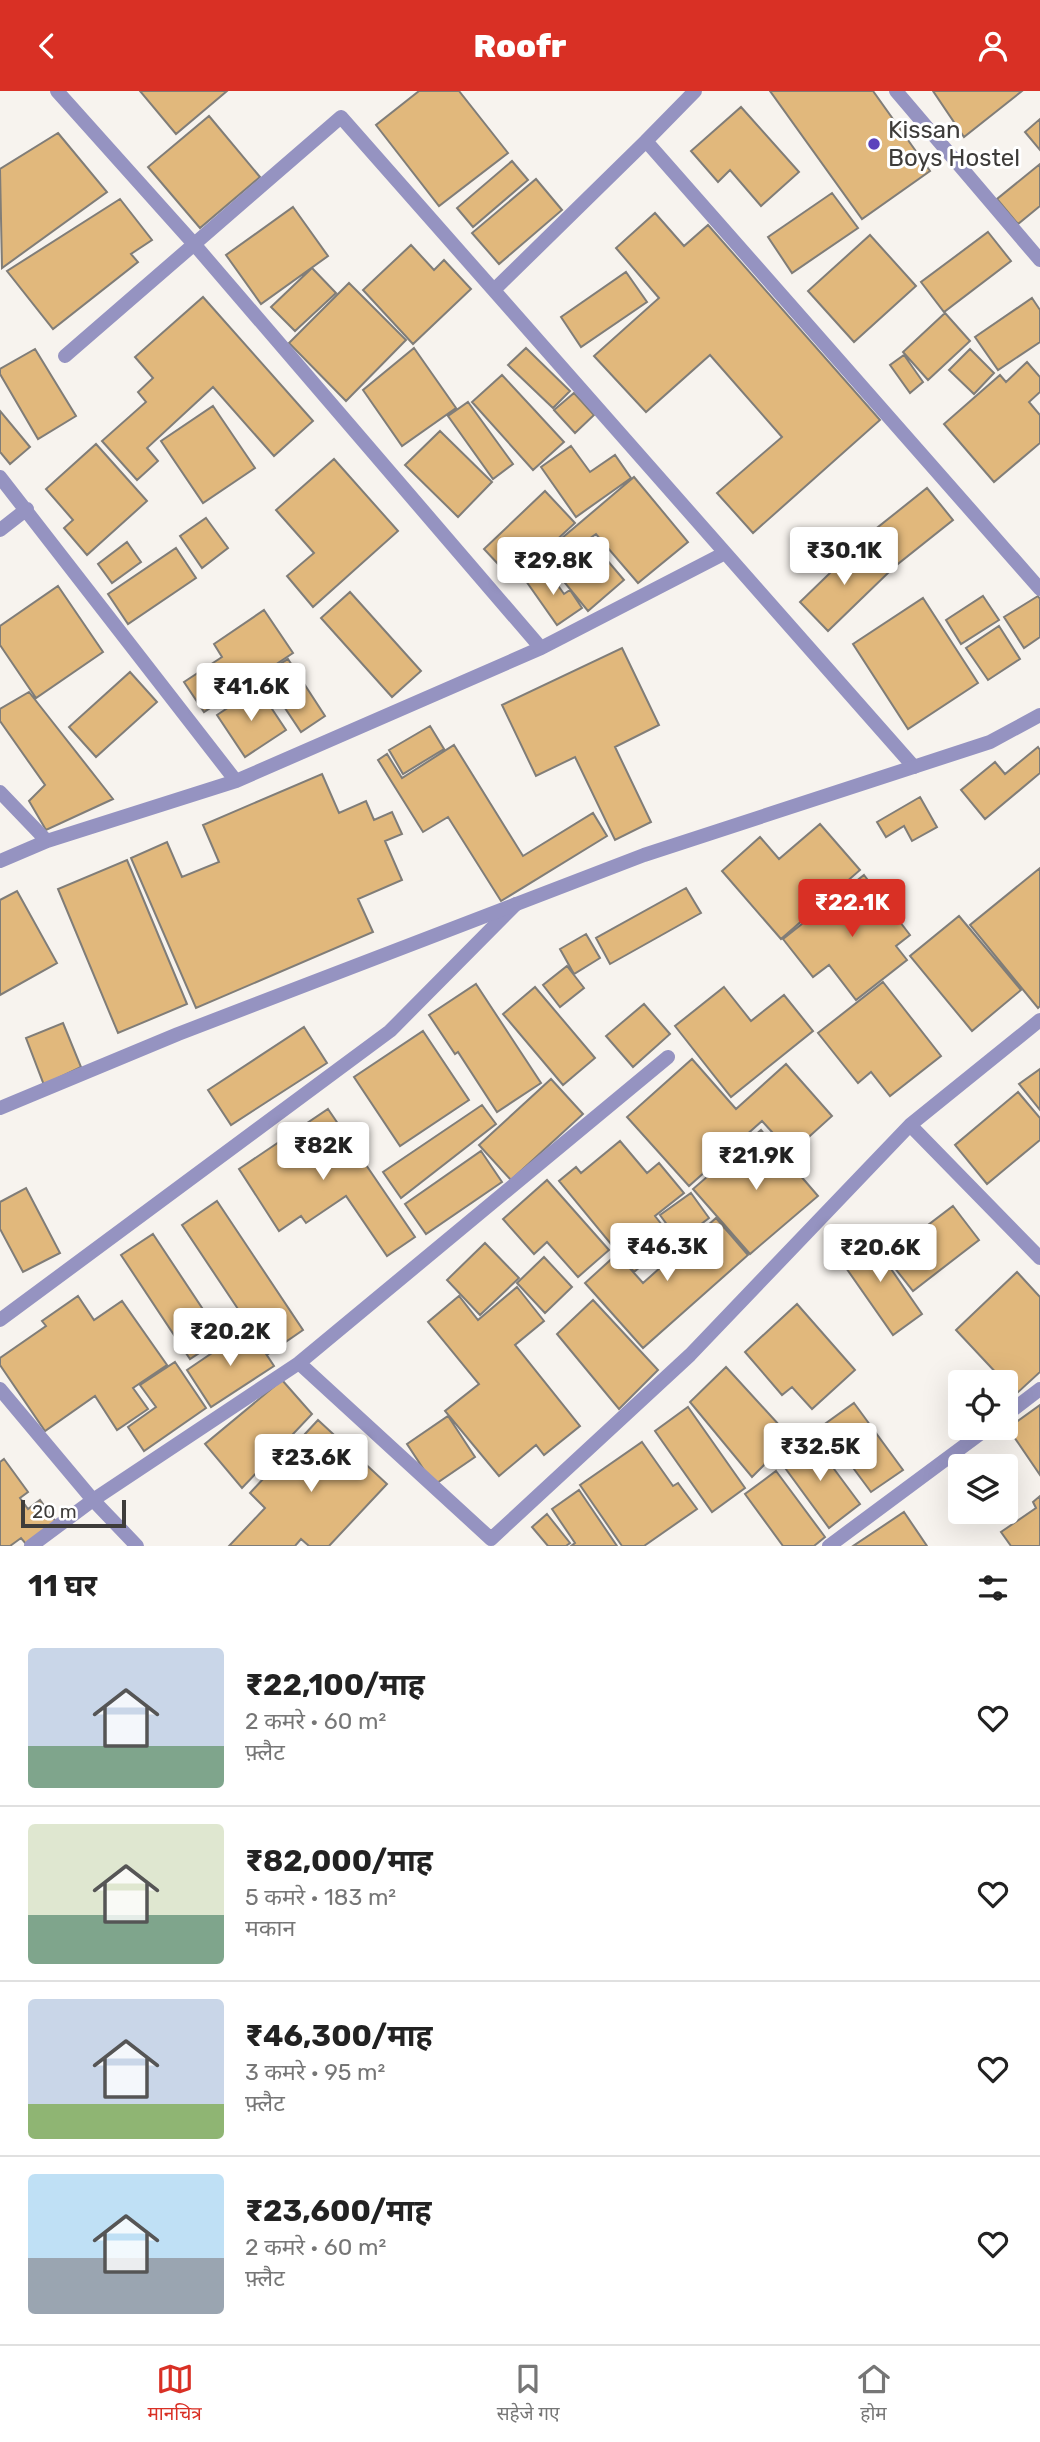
<!DOCTYPE html>
<html lang="hi">
<meta charset="utf-8">
<style>
:root{--surface:#fff;--page:#f2f2f2;--text:#222;--muted:#767676;--line:#e0e0e0;--accent:#d93025}
body{margin:0;font-family:Rubik,"Noto Sans Devanagari",sans-serif;background:var(--page);color:var(--text);height:100vh;display:flex;flex-direction:column;font-size:26px;white-space:nowrap}
*{box-sizing:border-box;margin:0}
p{font-size:23px;color:var(--muted)}
.icon{flex:none;width:38px;height:38px;fill:none;stroke:currentColor;stroke-width:2;stroke-linecap:round;stroke-linejoin:round}
.map{position:relative;height:1455px;overflow:hidden}
.panel{display:flex;flex-direction:column;background:var(--surface);flex:1}
.panel>*{flex:none}
.tools{position:absolute;left:948px;top:1279px;display:grid;gap:14px}
.tools a{display:grid;place-items:center;width:70px;height:70px;border-radius:7px;background:var(--surface);box-shadow:0 7px 28px #0002;font-size:35px}
.scale{position:absolute;left:21px;bottom:18px;width:105px;box-sizing:border-box;padding-left:7px;border:4px solid #3e3c3a;border-top:0;font-size:19px;line-height:24px;white-space:nowrap;color:#3e3c3a;-webkit-text-stroke:5px #fff;paint-order:stroke}
.price{position:absolute;translate:-50% -60px;padding:0 16px;border-radius:7px;background:#fff;color:#222;font-size:23px;line-height:46px;filter:drop-shadow(0 2px 4px #0008)}
.price::after{content:'';position:absolute;left:50%;top:42px;width:21px;height:16px;margin-left:-10px;background:inherit;clip-path:polygon(0 0,100% 0,50% 100%)}
.price.active{background:var(--accent);color:#fff}
ul{padding:0;list-style:none}
li{display:flex;align-items:center;gap:21px;height:175px;padding:0 28px}
li+li{border-top:2px solid var(--line)}
li span{display:grid;place-items:center;flex:none;width:196px;height:140px;border-radius:7px;color:#555}
li>.icon{margin-inline-start:auto}
span .icon{width:84px;height:84px;fill:#fffc;stroke-width:1}
li b{font-size:30px}
h2{display:flex;justify-content:space-between;align-items:center;height:84px;padding:0 28px;font-size:30px}
header{display:flex;justify-content:space-between;align-items:center;height:91px;padding:0 28px;background:var(--accent);color:#fff;font-size:32px;font-weight:800}
.menu{display:flex;justify-content:space-around;align-items:center;height:98px;border-top:2px solid var(--line);background:var(--surface);font-size:19px;color:var(--muted)}
.menu a{display:grid;justify-items:center;gap:4px}
.menu .active{color:var(--accent)}
.map>svg:first-child{display:block}
.building{fill:#e1b87c;stroke:#807d78;stroke-width:2}
.lines{fill:none;stroke-linecap:round;stroke-linejoin:round}
.minor{stroke:#9593c1;stroke-width:14}
.tertiary{stroke:#9593c1;stroke-width:14}
.poi-dot{fill:#5c43bc;stroke:#fff;stroke-width:2.5}
.labels{text-anchor:middle;stroke-width:6;stroke-linejoin:round;paint-order:stroke}
.poi-label{font-size:24px;fill:#3e3c3a;stroke:#fff;text-anchor:start}
</style>
<header><svg class="icon" aria-label="back" viewBox="0 0 24 24"><path d="M15 5l-7 7 7 7"/></svg>Roofr<svg class="icon" aria-label="person" viewBox="0 0 24 24"><circle cx="12" cy="8" r="4"/><path d="M4 21q1-7 8-7t8 7"/></svg></header>
<div class="map">
<svg width="1040" height="1455" viewBox="0 0 1040 1455">
<rect width="100%" height="100%" fill="#f7f3ee"/>
<path class="building" d="M140,0H227L176,43Z
M419,0H459L508,62L439,115L376,34Z
M770,0H873L930,80L862,128Z
M933,0H1022L964,46Z
M741,16L799,81L761,115L730,79L718,91L691,60Z
M209,25L260,86L200,137L148,76Z
M1040,28V59L1025,41Z
M58,42L107,101L2,177L0,78Z
M512,70L528,89L473,136L457,117Z
M1040,73V115L1018,133L997,108Z
M536,88L562,119L499,173L472,142Z
M832,102L858,137L792,182L768,146Z
M120,108L152,149L131,163L138,171L53,238L7,180Z
M293,116L328,165L261,213L226,164Z
M655,122L684,155L708,134L880,329L753,442L717,402L782,346L710,264L646,321L594,265L659,207L616,157Z
M988,141L1011,170L944,221L921,191Z
M870,144L916,195L854,251L808,200Z
M411,154L434,179L444,169L471,198L413,253L363,199Z
M312,177L336,202L295,240L271,216Z
M626,181L647,211L581,256L561,226Z
M349,192L406,249L346,310L289,252Z
M203,206L313,330L274,365L213,296L147,357L158,370L137,389L102,350L146,311L138,301L153,287L135,266Z
M1032,207L1040,219V251L998,279L975,246Z
M945,222L970,250L928,289L903,261Z
M414,257L456,317L402,355L363,299Z
M526,257L570,300L553,317L508,274Z
M35,258L76,325L38,348L0,283V278Z
M970,258L994,282L974,303L949,279Z
M904,264L923,291L910,302L890,274Z
M1027,271L1040,286V301L1029,311L1040,324V352L994,391L944,333L1000,284L1006,291Z
M502,284L564,351L533,379L472,311Z
M574,302L594,324L575,342L554,319Z
M468,311L513,373L493,388L448,325Z
M213,315L255,377L203,412L161,350Z
M0,320L30,356L10,373L0,361Z
M440,340L492,391L458,426L405,374Z
M96,353L147,410L87,464L64,437L73,429L46,398Z
M571,355L590,381L615,364L631,387L576,426L541,376Z
M334,368L398,440L313,516L287,485L314,462L276,419Z
M634,386L688,451L638,492L596,443L589,448L624,489L588,520L542,464Z
M927,397L953,429L889,480L863,448Z
M545,400L575,432L513,489L484,458Z
M206,427L228,457L202,477L180,445Z
M127,451L141,471L112,492L98,473Z
M860,453L888,482L828,540L800,511Z
M176,457L196,487L128,533L108,503Z
M545,476L564,503L570,499L582,517L557,534L526,490Z
M58,495L103,561L36,607L0,554V535Z
M350,501L421,580L392,606L321,527Z
M983,505L999,529L961,553L946,529Z
M1038,505L1040,508V546L1024,557L1004,526Z
M923,507L978,592L908,638L853,553Z
M264,519L293,562L204,621L184,591L222,566L214,553Z
M999,535L1020,568L988,589L966,557Z
M622,557L659,634L615,656L651,731L615,749L575,666L536,685L502,614Z
M288,568L325,625L301,641L263,584Z
M130,581L157,611L96,666L69,636Z
M258,597L286,639L245,666L217,624Z
M29,601L113,708L46,739L29,710L45,694L0,630V618Z
M430,635L444,658L403,683L389,659Z
M454,654L523,765L593,722L607,745L501,810L448,726L423,741L378,669L387,663L402,687Z
M1038,656L1040,659V682L985,728L961,699L995,671L1005,683Z
M322,683L339,722L366,710L374,729L392,721L402,743L385,750L402,789L358,808L373,841L196,917L131,767L167,751L182,786L219,771L203,734Z
M920,706L937,736L912,750L904,735L886,746L877,731Z
M820,733L860,779L781,848L722,780L760,746L779,768Z
M127,769L187,913L118,942L58,798Z
M1040,777V915L1038,917L970,834Z
M864,784L910,844L896,855L907,869L856,909L829,874L813,886L783,848Z
M686,797L701,822L610,873L596,847Z
M17,800L57,872L0,904V809Z
M959,825L1021,899L972,940L910,865Z
M586,843L600,867L574,883L560,858Z
M567,875L584,897L560,916L543,894Z
M883,891L941,965L890,1005L871,981L858,992L818,942Z
M476,893L541,992L497,1021L458,961L455,963L429,924Z
M535,896L595,967L563,994L503,923Z
M724,896L751,930L784,904L813,940L731,1006L675,935Z
M644,913L670,943L633,976L606,945Z
M63,932L81,976L44,994L26,947Z
M304,936L327,972L231,1034L208,999Z
M423,940L469,1009L400,1055L354,986Z
M692,968L736,1018L786,973L832,1025L791,1062L762,1030L689,1095L627,1026Z
M1040,978V1019L1019,993Z
M551,988L583,1023L511,1089L479,1054Z
M1018,1001L1040,1027V1049L987,1093L955,1054Z
M482,1014L496,1033L401,1107L383,1081Z
M328,1018L415,1146L387,1165L346,1105L306,1132L301,1125L279,1140L239,1078Z
M761,1039L818,1105L750,1163L693,1098Z
M620,1050L647,1082L659,1072L684,1102L655,1125L673,1148L634,1181L559,1090L576,1076L581,1082Z
M481,1060L502,1091L426,1143L405,1113Z
M547,1089L609,1159L578,1186L547,1151L534,1163L503,1128Z
M26,1097L60,1162L23,1181L0,1138V1111Z
M691,1102L709,1127L679,1150L660,1124Z
M217,1110L303,1239L268,1263L182,1134Z
M953,1115L979,1149L913,1200L886,1166Z
M716,1127L748,1164L643,1257L585,1192L617,1163L643,1192Z
M153,1143L222,1247L190,1268L121,1164Z
M867,1143L922,1223L893,1244L837,1164Z
M485,1152L519,1187L480,1224L447,1189Z
M544,1166L572,1196L545,1222L517,1192Z
M1017,1181L1040,1206V1281L1016,1303L956,1239Z
M517,1196L544,1230L515,1254L580,1335L544,1364L536,1354L499,1385L445,1320L479,1293L428,1231L459,1205L478,1229Z
M78,1205L94,1229L122,1210L167,1274L133,1297L148,1318L117,1339L95,1305L45,1340L0,1274V1267L46,1235L42,1230Z
M593,1209L658,1279L619,1318L557,1243Z
M797,1213L855,1279L812,1318L792,1296L782,1304L745,1261Z
M249,1237L274,1275L211,1316L187,1279Z
M175,1271L206,1317L144,1360L128,1336L156,1316L140,1294Z
M726,1276L791,1347L752,1386L690,1311Z
M282,1289L312,1323L242,1397L205,1353Z
M854,1312L903,1379L871,1401L822,1335Z
M1040,1314V1384L1008,1337Z
M688,1316L745,1397L712,1421L655,1340Z
M448,1325L475,1366L434,1394L407,1353Z
M318,1329L387,1393L329,1455H309L301,1448L295,1455H229L265,1417L250,1402Z
M811,1347L860,1413L829,1437L780,1370Z
M642,1351L673,1395L678,1392L697,1418L644,1455H622L580,1394Z
M4,1368L28,1401L20,1407L28,1418L40,1409L56,1431L26,1453L21,1447L10,1455H0V1371Z
M776,1380L825,1446L814,1455H783L745,1403Z
M579,1399L617,1455H571L575,1452L552,1418Z
M1040,1405V1455H1011L1001,1441L1036,1417L1033,1411Z
M904,1421L927,1455H853Z
M547,1423L570,1452L566,1455H548L532,1436Z"/>
<g class="lines">
<path class="minor" d="M57,0L194,153L541,557
M695,0L646,50L1040,498
M896,0L1040,169
M494,199L646,50
M65,265L341,26L914,676
M0,386L236,690
M0,439L27,418
M0,701L47,750
M0,770L47,750L236,690L541,557L725,462
M910,1034L1040,929
M0,1229L390,940L516,813
M299,1272L668,966
M0,1298L93,1409L137,1455
M1006,1324L1040,1298
M31,1455L93,1409L299,1272L491,1448L690,1264L910,1034L1040,1167
M829,1455L988,1337"/>
<path class="tertiary" d="M0,1017L178,943L644,764L990,651L1040,624"/>
</g>
<circle class="poi-dot" cx="874" cy="53" r="7"/>
<g class="labels">
<g class="poi-label">
<text x="888" y="47">Kissan<tspan x="888" dy="28">Boys Hostel</tspan></text>
</g>
</g>
</svg>
<div class="tools">
<a><svg class="icon" aria-label="locate" viewBox="0 0 24 24"><circle cx="12" cy="12" r="6"/><path d="M12 2v4M12 18v4M2 12h4M18 12h4"/></svg></a>
<a><svg class="icon" aria-label="layers" viewBox="0 0 24 24"><path d="M12 4l9 5-9 5-9-5zM3 14l9 5 9-5"/></svg></a>
</div>
<div class="scale">20 m</div>
<b class="price" style="left:844px;top:496px">₹30.1K</b>
<b class="price" style="left:553px;top:506px">₹29.8K</b>
<b class="price" style="left:251px;top:632px">₹41.6K</b>
<b class="price active" style="left:852px;top:848px">₹22.1K</b>
<b class="price" style="left:323px;top:1091px">₹82K</b>
<b class="price" style="left:756px;top:1101px">₹21.9K</b>
<b class="price" style="left:667px;top:1192px">₹46.3K</b>
<b class="price" style="left:880px;top:1193px">₹20.6K</b>
<b class="price" style="left:230px;top:1277px">₹20.2K</b>
<b class="price" style="left:820px;top:1392px">₹32.5K</b>
<b class="price" style="left:311px;top:1403px">₹23.6K</b>
</div>
<section class="panel">
<h2>11 घर<svg class="icon" aria-label="filters" viewBox="0 0 24 24"><path d="M4 7h16M4 17h16"/><circle cx="9" cy="7" r="2"/><circle cx="15" cy="17" r="2"/></svg></h2>
<ul>
<li><span style="background:linear-gradient(#c9d6e8 70%,#7fa58c 0)"><svg class="icon" aria-label="home" viewBox="0 0 24 24"><path d="M3 11l9-7 9 7M6 9v11h12V9"/></svg></span><div><b>₹22,100/माह</b><p>2 कमरे · 60 m²</p><p>फ़्लैट</p></div><svg class="icon" aria-label="heart" viewBox="0 0 24 24"><path d="M12 20l-8-8c-3-5 5-10 8-4 3-6 11-1 8 4z"/></svg></li>
<li><span style="background:linear-gradient(#dfe7d0 65%,#7fa58c 0)"><svg class="icon" aria-label="home" viewBox="0 0 24 24"><path d="M3 11l9-7 9 7M6 9v11h12V9"/></svg></span><div><b>₹82,000/माह</b><p>5 कमरे · 183 m²</p><p>मकान</p></div><svg class="icon" aria-label="heart" viewBox="0 0 24 24"><path d="M12 20l-8-8c-3-5 5-10 8-4 3-6 11-1 8 4z"/></svg></li>
<li><span style="background:linear-gradient(#c9d6e8 75%,#8fb573 0)"><svg class="icon" aria-label="home" viewBox="0 0 24 24"><path d="M3 11l9-7 9 7M6 9v11h12V9"/></svg></span><div><b>₹46,300/माह</b><p>3 कमरे · 95 m²</p><p>फ़्लैट</p></div><svg class="icon" aria-label="heart" viewBox="0 0 24 24"><path d="M12 20l-8-8c-3-5 5-10 8-4 3-6 11-1 8 4z"/></svg></li>
<li><span style="background:linear-gradient(#bfe0f5 60%,#9aa5b1 0)"><svg class="icon" aria-label="home" viewBox="0 0 24 24"><path d="M3 11l9-7 9 7M6 9v11h12V9"/></svg></span><div><b>₹23,600/माह</b><p>2 कमरे · 60 m²</p><p>फ़्लैट</p></div><svg class="icon" aria-label="heart" viewBox="0 0 24 24"><path d="M12 20l-8-8c-3-5 5-10 8-4 3-6 11-1 8 4z"/></svg></li>
</ul>
</section>
<nav class="menu">
<a class="active"><svg class="icon" aria-label="map" viewBox="0 0 24 24"><path d="M3 6l6-2 6 2 6-2v14l-6 2-6-2-6 2zM9 4v14M15 6v14"/></svg>मानचित्र</a>
<a><svg class="icon" aria-label="saved" viewBox="0 0 24 24"><path d="M7 4h10v16l-5-4-5 4z"/></svg>सहेजे गए</a>
<a><svg class="icon" aria-label="home" viewBox="0 0 24 24"><path d="M3 11l9-7 9 7M6 9v11h12V9"/></svg>होम</a>
</nav>
